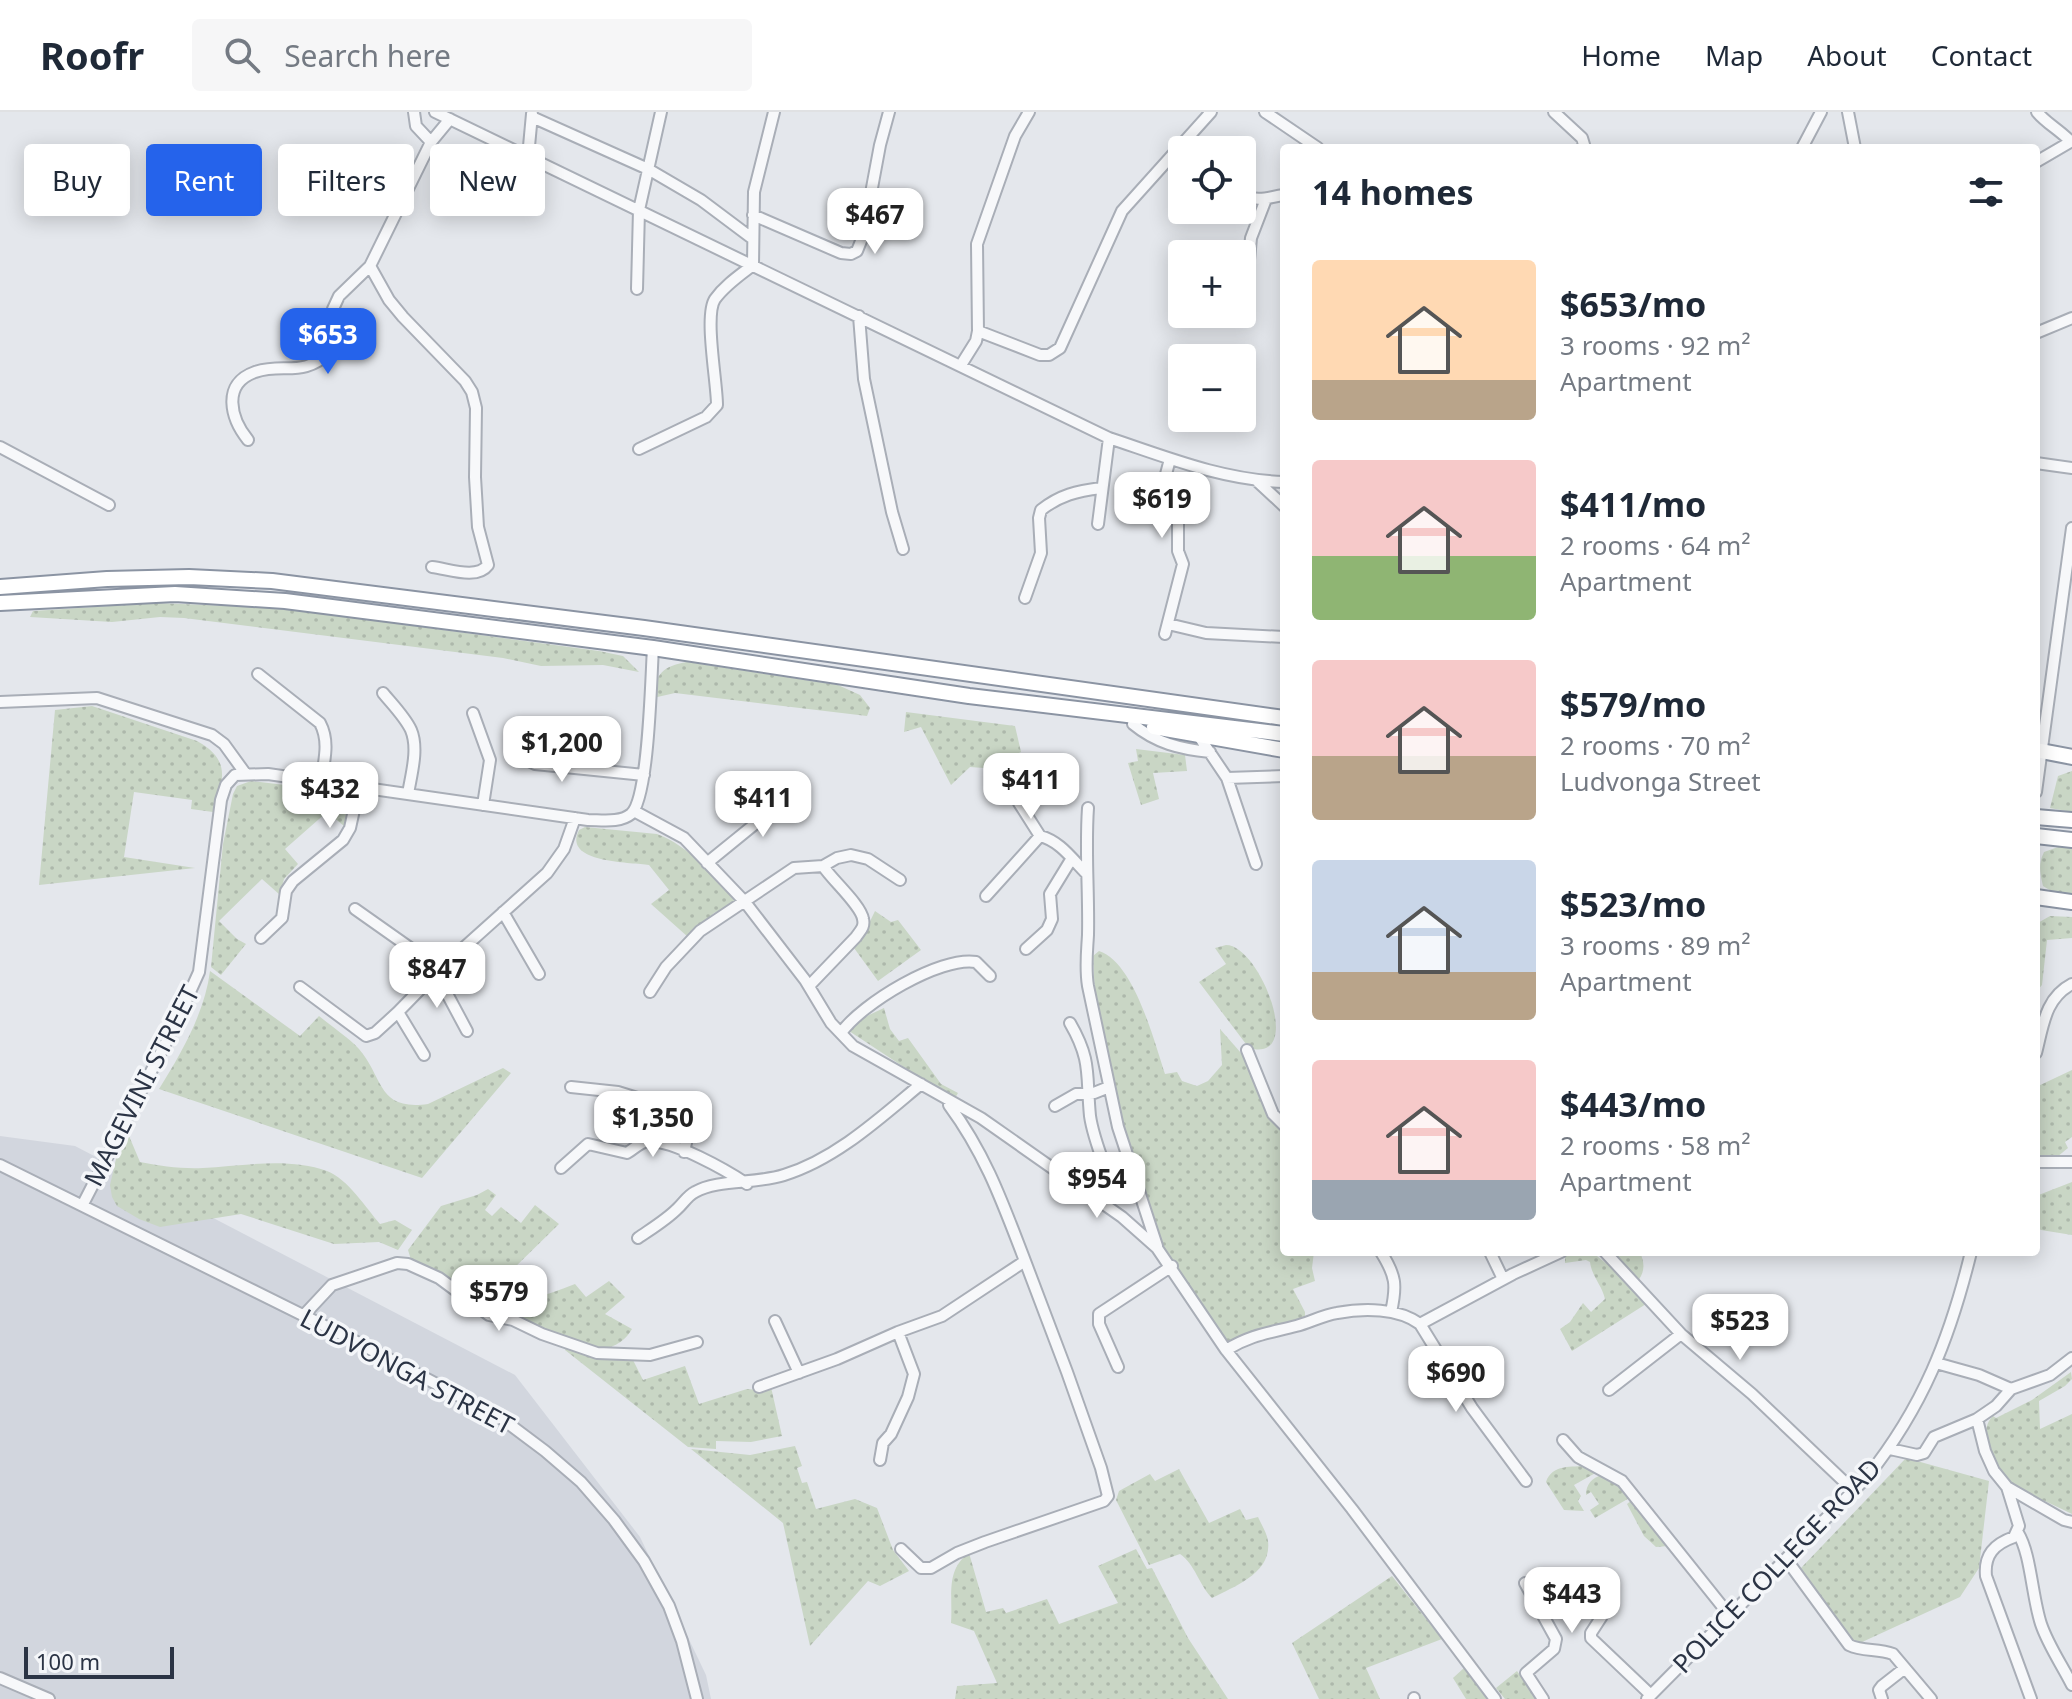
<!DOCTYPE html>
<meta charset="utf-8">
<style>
:root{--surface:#fff;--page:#f6f6f7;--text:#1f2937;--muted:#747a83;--line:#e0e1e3;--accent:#2563eb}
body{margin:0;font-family:"Noto Sans",sans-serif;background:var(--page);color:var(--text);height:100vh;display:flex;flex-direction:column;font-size:30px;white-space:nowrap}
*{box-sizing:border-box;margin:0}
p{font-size:26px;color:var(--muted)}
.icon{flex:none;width:44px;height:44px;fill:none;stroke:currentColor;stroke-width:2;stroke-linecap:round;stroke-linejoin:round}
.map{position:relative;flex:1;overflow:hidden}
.sheet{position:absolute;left:1280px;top:32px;width:760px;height:1112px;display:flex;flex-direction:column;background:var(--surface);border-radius:8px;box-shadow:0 4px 20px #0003}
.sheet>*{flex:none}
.banner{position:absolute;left:24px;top:32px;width:760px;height:72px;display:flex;gap:16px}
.controls{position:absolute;left:1168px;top:24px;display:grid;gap:16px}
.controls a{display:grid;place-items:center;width:88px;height:88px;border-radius:8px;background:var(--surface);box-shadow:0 4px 20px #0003;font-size:40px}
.scale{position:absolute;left:24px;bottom:20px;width:150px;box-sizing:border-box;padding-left:8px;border:4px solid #2b3445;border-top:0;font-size:22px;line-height:28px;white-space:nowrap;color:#2b3445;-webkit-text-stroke:6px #f4f6f9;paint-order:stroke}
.price{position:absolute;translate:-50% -68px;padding:0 18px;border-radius:16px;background:#fff;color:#222;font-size:26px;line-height:52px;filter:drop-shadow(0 2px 4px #0008)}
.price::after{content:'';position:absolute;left:50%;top:48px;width:24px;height:18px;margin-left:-12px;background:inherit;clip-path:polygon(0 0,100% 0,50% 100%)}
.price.active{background:var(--accent);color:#fff}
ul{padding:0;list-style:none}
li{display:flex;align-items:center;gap:24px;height:200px;padding:0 32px}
li span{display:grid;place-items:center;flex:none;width:224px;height:160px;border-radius:8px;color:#555}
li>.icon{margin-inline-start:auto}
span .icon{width:96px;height:96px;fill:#fffc;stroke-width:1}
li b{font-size:34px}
h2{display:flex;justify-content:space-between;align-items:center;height:96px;padding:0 32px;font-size:34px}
.chip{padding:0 28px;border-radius:8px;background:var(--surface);box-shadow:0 4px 20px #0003;font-size:28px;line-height:72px}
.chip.active{background:var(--accent);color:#fff}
header{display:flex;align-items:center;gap:48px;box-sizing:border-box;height:112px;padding:0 40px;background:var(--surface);border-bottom:2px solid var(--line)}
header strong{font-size:38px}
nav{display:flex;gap:44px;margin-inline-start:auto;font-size:28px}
.search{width:560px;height:72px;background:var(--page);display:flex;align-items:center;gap:20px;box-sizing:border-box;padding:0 28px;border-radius:8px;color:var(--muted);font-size:30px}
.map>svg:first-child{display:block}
.built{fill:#d2d6de}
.grass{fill:url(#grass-dots)}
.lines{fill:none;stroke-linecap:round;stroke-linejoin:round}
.minor-casing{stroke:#a9aeb7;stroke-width:14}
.highway-casing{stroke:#8b94a3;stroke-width:18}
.minor{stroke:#f7f8fa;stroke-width:10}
.highway{stroke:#fff;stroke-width:14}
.labels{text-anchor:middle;stroke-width:7;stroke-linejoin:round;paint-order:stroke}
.street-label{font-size:26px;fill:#2b3445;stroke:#f4f6f9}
</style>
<header>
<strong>Roofr</strong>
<div class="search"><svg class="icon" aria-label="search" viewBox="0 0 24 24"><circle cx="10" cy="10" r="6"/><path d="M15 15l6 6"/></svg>Search here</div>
<nav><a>Home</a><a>Map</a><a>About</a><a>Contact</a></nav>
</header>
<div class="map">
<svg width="2072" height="1587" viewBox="0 0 2072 1587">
<defs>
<pattern id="grass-dots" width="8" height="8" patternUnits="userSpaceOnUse" patternTransform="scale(2)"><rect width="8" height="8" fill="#c9d6c5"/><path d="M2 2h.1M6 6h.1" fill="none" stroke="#adb8ab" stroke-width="1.8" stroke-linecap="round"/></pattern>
</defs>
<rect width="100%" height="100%" fill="#e4e7ec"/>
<path class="built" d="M0,1024L75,1034L515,1263L640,1425L706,1563L711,1587H0Z"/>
<path class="grass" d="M156,491L280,496L599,539L623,544L639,560L603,553L541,554L503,546L184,506L160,505L112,510L30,505L33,499Z
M687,550L838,573L860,583L870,596L867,604L675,581L653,586C655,562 663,554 687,550Z
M92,594L197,629C231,648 224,667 213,700L191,697L192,688L134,680L124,745L195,756L39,773L55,598Z
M906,600L1015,614L1021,640L984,656L970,655L951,673L921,615L904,620Z
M1136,637L1185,643L1187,659L1153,661L1159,687L1141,693L1128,651L1138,649Z
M2072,659V700L2050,696L2058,664Z
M251,669L334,679L346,683L348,690L344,714L327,700L285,737L298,752L284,767L280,783L262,767L219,809L237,827L246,832L221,863L211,855L223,732L233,682L237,674Z
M585,715L657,722C689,734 716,765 736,791L714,801L688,825L651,792L669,778L649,753C629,750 562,751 579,718Z
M2061,734L2072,735V782L2053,780L2043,774C2040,761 2038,752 2044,740Z
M875,799L891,810L898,808L921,838L878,869L854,836L860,830Z
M2050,804L2072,805V826L2047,828L2042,873L2036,880V812Z
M1226,833C1260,833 1306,952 1249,936L1199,870L1226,852L1215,836Z
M1099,839C1134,850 1154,929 1165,962L1177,960L1182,969L1197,974L1208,969L1222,953L1220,917L1248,949L1270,1003L1284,1018V1140H1314L1312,1156L1315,1169L1293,1177L1305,1200V1205L1300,1209L1248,1221L1227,1233L1159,1129L1115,984L1095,885L1093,844Z
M210,859L300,924L319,904C332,915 348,925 359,937C384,966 377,999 428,992L503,956L511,961L422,1066L159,977C181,942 205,900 210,859Z
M884,896L890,917L899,929L908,926L941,972L958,981L954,988L849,919L854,910Z
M2072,958V1025L2065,1030L2068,1036L2057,1045L2036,1047V975Z
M129,1024L140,1050C161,1054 181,1057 203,1056C242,1054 288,1045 327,1059C348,1067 366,1096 380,1112L395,1108L412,1118L398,1138L379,1130L334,1132L241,1102L160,1115L139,1107L117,1094L112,1085L110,1073L116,1047Z
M2072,1070V1123L2041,1118L2036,1115V1084Z
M488,1077L496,1083L485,1098L492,1104L501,1095L521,1111L535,1093L559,1112L509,1161L500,1156L493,1166L506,1176L491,1198L435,1160L412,1151L408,1138L441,1094L477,1083Z
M1572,1140H1591L1597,1144L1624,1166L1646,1192L1572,1239L1560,1217L1570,1210L1583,1191L1591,1200L1605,1187C1602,1173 1592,1165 1590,1150L1586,1148L1565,1151V1142Z
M1608,1140H1640C1645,1152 1645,1160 1637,1170Z
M609,1169L625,1185L605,1202L632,1217C623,1232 611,1237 594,1237L493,1200L508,1179C532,1191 551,1181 575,1172L586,1185Z
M567,1234L632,1246L643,1268L685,1254L699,1292L747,1277L758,1278L771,1275L782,1324L751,1330L716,1329V1337L688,1335L565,1238Z
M2071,1260L2072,1267L2065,1274L2039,1289L2040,1317L2072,1302V1402C2052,1392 2029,1383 2010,1370C1993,1359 1976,1319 1993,1304L1996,1306L2032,1288Z
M795,1334L802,1354L797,1356L802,1371L807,1370L816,1397L855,1387L877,1396L893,1438L909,1459L880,1474L868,1469L810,1534L783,1411L691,1337L750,1343Z
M1906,1346L1989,1369L1979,1456L1960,1485L1860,1531L1850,1526L1801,1456Z
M1587,1354L1599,1359L1574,1373L1581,1384L1578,1389L1584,1399L1564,1398L1546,1370C1552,1352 1572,1355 1587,1354Z
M1179,1357L1209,1411L1240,1397L1246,1408L1258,1405C1261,1412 1267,1421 1268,1429C1272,1461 1235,1474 1212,1486C1199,1473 1195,1452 1180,1442L1149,1453L1116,1388L1119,1379L1150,1362L1155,1369Z
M1602,1363L1624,1378L1631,1385L1595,1406L1590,1398L1599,1392L1591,1380L1586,1383C1586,1372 1592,1366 1602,1363Z
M1632,1388L1668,1434L1656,1435L1644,1424L1627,1392Z
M1136,1437L1147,1457L1152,1456L1188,1526L1228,1587H955L957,1574L997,1571L974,1519L951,1511C953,1484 945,1458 969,1441L986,1500L1003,1496L1006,1501L1047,1487L1059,1512L1118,1491L1098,1454Z
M1392,1464L1442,1527L1366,1556L1380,1587H1319L1292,1531Z
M1465,1555L1489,1587H1466L1453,1566Z
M1517,1559L1537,1587H1505L1496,1576Z"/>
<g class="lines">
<g class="minor-casing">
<path id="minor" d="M414,0L416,14L431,30
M435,0L1109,326C1166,345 1222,368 1284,370
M1265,0L1318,36
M1554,0L1582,26L1585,36
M1848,0L1855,36
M2037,0C2047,12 2060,18 2071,30
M532,5L648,57L701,88L753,127
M1802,36L1821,0
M528,45L532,2
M2036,50L2072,29
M1243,82C1259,91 1267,85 1284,83
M753,103L841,141L851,142L857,139L863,124L880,33L889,0
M1248,159L1251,126L1266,87
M637,177L639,98L661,0
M859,204L864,267L892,400L903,437
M978,219L1040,243H1049L1060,236L1122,99L1211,0
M2036,221L2072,206
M961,253L976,229L978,219L977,132L1015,24L1029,0
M248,328C231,307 221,272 255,260C286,250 300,267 332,239L333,197L339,184L370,154
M0,335L109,393
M639,337L706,305L717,293C717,270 704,203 715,187C725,173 740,163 753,153L754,80L774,0
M2036,351L2072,356
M1256,368L1284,394
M1098,412L1109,326
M432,455C449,457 477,468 488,453L478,415L475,365L476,296L472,280L465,269L403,205L389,188L370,154L431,30L450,7
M1025,486L1041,441L1039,406L1041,398C1060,383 1077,379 1101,376
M1168,512L1206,521L1284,525
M1165,522L1183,452L1178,439V406L1165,392L1161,381L1170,347
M258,562L320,611C330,630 324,649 321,670
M383,581C392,592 405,605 411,618C419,637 411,663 408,682
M0,590L97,586L212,623L224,632L245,661
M473,601L490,648L483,693
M1133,612C1156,631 1180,637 1210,640
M1198,623L1227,666L1256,752
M518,626L527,648L535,652L644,663
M1004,651L1019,691L1040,724
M1227,666L1284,664
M2036,680L2072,416
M1088,696C1085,739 1089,781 1088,823C1087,841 1085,856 1088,874L1118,1015L1157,1134
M634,699L684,726L745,790L805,868L831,911L853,934L981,1006L1122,1105L1157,1136L1226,1238L1352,1397L1495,1587
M707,751L798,677
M986,784L1040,724C1060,729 1072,747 1086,761
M355,797L440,857
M503,800L539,862
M261,826L282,806L286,779L293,769L343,728L350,716L359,675
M1026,837L1047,818L1052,807L1050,782L1072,746
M436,861L467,919
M809,874L856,825C860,819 865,815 863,807C861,793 832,768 823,754
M300,875L366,924L375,921L398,900
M650,880L666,855L700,819L794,756L823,754L837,746L851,743L868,747L900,768
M1070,911C1092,949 1086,963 1090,1004C1093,1025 1102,1046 1109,1066
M841,921C861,892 940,844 976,850L990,864
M1247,938L1273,1002L1284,1013
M2036,941C2043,914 2045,886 2072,872
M424,943L398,900L440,857L547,761L564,737L575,706
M571,975L618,980L679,999C693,1009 687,1025 684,1040
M1055,994L1076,982L1094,981L1109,975
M2036,1050H2072
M0,1053L351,1227L501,1306L545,1339L581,1370L614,1408L644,1449L669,1494L682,1529L697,1587
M561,1056L588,1032L627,1041C634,1037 640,1030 648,1029C673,1028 726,1058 747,1072
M83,1092L175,913L199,860L221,688L226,673L235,663L268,662L588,708C602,708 620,711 631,702C649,686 651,565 653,536
M638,1126C651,1117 666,1108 677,1097C683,1092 687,1084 695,1080C717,1067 757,1072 784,1063C836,1047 880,1006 921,972
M1381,1140C1396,1164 1397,1173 1391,1200
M1490,1140L1503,1167
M1605,1140L1681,1222L1752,1282L1854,1379
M304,1203L332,1173L397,1151L408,1152L439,1166L489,1203L513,1208L542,1222L597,1241L650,1243L697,1230
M775,1209L799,1261
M1420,1212L1472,1296L1526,1369
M1226,1238C1250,1223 1269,1221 1296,1214C1309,1211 1323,1203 1337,1201C1364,1196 1398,1196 1420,1212L1513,1162L1561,1140
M1936,1251L1979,1263L2011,1277L2050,1263L2072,1246
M1118,1255L1099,1212V1202L1172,1154
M759,1275L837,1247L898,1220
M2011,1277L1996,1294L1977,1307L1985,1339L1994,1359L2007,1375L2019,1414L2014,1425C1994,1432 1984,1443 1986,1464L2031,1587
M1609,1278L1681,1222
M1563,1328L1578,1345L1622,1369L1730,1504
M1890,1337L1917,1343L1924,1341L1934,1325L1977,1307
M880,1348L883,1331L891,1322L908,1285L914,1262L898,1220L942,1204L1025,1149C1003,1092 986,1043 949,993
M2007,1375L2064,1408L2072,1410
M2018,1421C2031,1442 2032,1485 2041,1512C2048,1533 2062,1553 2072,1573
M901,1437L921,1456H931L957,1441L985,1430L1104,1389L1108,1384L1101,1356L1067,1260L1025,1149
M1786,1447L1849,1533C1863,1540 1878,1536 1893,1542L1931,1587
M1525,1471L1556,1527L1554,1537L1526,1561L1543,1587
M1602,1504L1591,1521V1526L1651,1583
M0,1566L49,1587
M1414,1586V1587
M1647,1587L1867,1365C1923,1295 1950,1226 1971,1140
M1882,1587L1879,1578L1882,1574L1905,1556"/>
</g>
<g class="highway-casing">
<path id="highway" d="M0,475L107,467L189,465L272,469L644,516L1284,606
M0,491L175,482L285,489L653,536L969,584L1284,622
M1154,615L1284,638
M2036,638L2072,645
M2036,705L2072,708
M2036,724L2072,728
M2036,785L2072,790"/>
</g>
<use href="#minor" class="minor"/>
<use href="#highway" class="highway"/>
</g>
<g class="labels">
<g class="street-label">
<text transform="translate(142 974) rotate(-63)" y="9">MAGEVINI STREET</text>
<text transform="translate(407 1260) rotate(28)" y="9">LUDVONGA STREET</text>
<text transform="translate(1777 1454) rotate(-46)" y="9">POLICE COLLEGE ROAD</text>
</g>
</g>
</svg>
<div class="controls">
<a><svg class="icon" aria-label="locate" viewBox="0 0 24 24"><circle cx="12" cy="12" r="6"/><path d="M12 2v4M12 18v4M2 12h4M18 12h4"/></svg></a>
<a>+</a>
<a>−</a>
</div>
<div class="scale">100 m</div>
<b class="price" style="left:875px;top:144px">$467</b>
<b class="price active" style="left:328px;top:264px">$653</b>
<b class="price" style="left:1162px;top:428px">$619</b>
<b class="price" style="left:562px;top:672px">$1,200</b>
<b class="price" style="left:1031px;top:709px">$411</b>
<b class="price" style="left:330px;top:718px">$432</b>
<b class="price" style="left:763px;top:727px">$411</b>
<b class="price" style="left:437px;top:898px">$847</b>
<b class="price" style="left:653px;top:1047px">$1,350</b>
<b class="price" style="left:1097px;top:1108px">$954</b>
<b class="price" style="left:499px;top:1221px">$579</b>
<b class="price" style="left:1740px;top:1250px">$523</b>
<b class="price" style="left:1456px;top:1302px">$690</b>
<b class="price" style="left:1572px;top:1523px">$443</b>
<div class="banner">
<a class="chip">Buy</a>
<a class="chip active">Rent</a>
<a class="chip">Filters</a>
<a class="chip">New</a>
</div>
<section class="sheet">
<h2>14 homes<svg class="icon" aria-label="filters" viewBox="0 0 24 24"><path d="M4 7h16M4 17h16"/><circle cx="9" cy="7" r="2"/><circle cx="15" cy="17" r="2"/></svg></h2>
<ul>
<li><span style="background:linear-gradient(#ffd9b3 75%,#b9a48a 0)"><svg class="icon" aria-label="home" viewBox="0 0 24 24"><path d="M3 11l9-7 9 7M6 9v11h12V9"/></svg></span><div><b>$653/mo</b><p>3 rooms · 92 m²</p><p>Apartment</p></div></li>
<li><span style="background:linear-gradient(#f6c9c9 60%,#8fb573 0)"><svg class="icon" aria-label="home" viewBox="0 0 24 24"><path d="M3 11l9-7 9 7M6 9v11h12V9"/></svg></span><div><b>$411/mo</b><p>2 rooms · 64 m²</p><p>Apartment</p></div></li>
<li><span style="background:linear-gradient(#f6c9c9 60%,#b9a48a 0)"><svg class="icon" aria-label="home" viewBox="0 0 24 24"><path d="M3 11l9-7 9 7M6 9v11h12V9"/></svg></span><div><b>$579/mo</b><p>2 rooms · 70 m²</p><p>Ludvonga Street</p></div></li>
<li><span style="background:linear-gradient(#c9d6e8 70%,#b9a48a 0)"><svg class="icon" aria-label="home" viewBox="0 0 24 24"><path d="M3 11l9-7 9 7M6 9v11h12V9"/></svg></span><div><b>$523/mo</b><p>3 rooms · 89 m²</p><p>Apartment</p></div></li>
<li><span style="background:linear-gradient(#f6c9c9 75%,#9aa5b1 0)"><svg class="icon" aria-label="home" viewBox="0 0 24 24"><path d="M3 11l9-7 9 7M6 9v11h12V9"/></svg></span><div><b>$443/mo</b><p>2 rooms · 58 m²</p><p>Apartment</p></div></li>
</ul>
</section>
</div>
